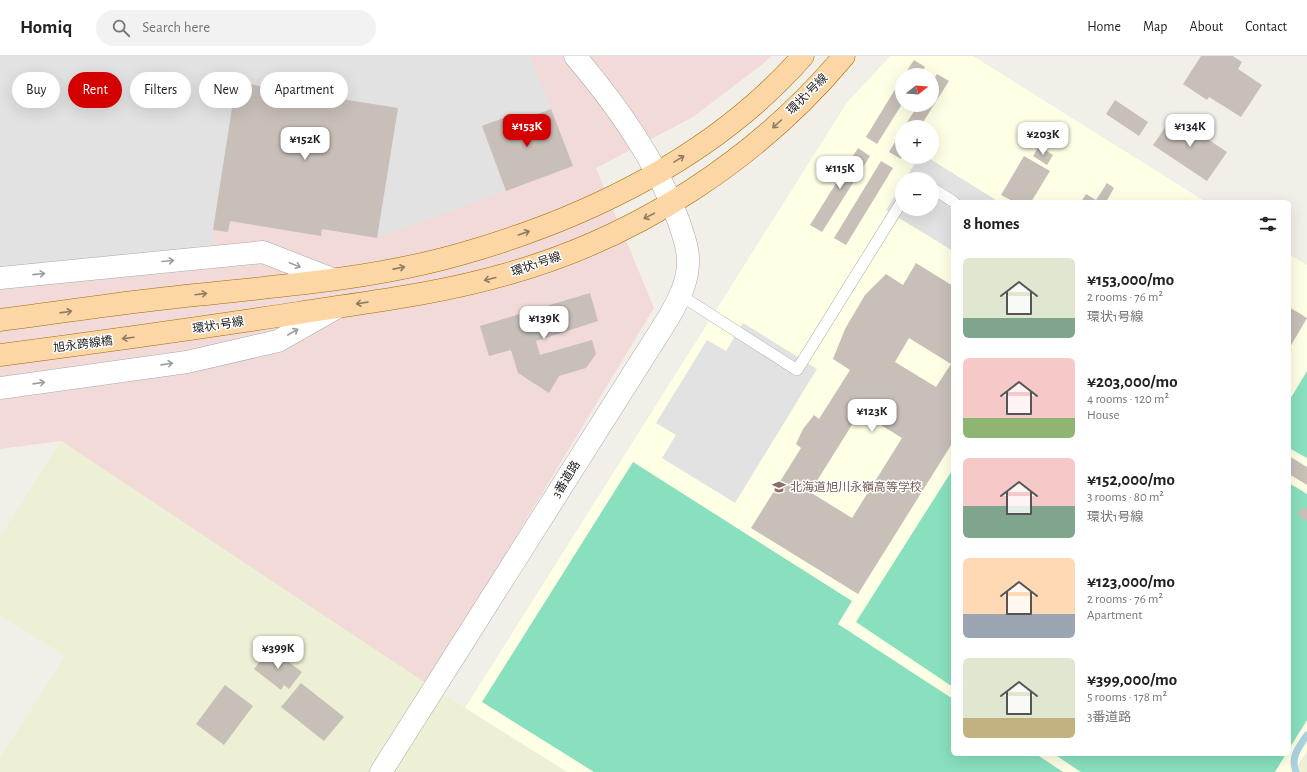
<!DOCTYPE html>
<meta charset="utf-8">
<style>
:root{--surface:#fff;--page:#f2f2f2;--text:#222;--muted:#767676;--line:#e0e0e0;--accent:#d40000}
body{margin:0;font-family:"Alegreya Sans","Noto Sans JP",sans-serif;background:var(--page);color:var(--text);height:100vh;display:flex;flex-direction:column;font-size:15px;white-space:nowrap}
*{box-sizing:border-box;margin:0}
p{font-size:13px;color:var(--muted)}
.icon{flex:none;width:22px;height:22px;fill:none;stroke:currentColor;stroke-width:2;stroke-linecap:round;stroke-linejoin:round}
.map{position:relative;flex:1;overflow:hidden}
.side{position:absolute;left:951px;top:144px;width:340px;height:556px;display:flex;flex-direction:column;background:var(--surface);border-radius:6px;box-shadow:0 4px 16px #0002}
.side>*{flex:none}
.banner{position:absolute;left:12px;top:16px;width:380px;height:36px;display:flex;gap:8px}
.needle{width:26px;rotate:73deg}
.fabs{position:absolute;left:895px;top:12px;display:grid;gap:8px}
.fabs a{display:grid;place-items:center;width:44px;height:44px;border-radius:50%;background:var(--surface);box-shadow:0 4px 16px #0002;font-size:20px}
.price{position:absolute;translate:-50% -34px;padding:0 9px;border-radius:8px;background:#fff;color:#222;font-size:13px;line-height:26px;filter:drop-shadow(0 1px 2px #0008)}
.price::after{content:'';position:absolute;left:50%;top:24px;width:12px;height:9px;margin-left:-6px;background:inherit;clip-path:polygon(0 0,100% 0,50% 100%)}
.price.active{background:var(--accent);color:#fff}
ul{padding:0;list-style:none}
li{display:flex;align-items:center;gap:12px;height:100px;padding:0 12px}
li span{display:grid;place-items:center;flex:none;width:112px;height:80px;border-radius:6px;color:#555}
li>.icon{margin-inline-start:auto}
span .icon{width:48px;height:48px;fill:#fffc;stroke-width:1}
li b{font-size:17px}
h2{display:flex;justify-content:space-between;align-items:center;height:48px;padding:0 12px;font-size:17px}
.pill{padding:0 14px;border-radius:18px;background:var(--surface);box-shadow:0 4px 16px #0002;font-size:14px;line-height:36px}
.pill.active{background:var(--accent);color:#fff}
header{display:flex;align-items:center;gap:24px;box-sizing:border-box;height:56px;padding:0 20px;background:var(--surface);border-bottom:1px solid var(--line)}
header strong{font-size:19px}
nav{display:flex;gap:22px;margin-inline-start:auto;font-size:14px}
.search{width:280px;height:36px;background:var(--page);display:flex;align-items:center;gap:10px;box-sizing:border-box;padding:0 14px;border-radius:22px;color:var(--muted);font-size:15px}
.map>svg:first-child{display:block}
.commercial{fill:#f2dad9}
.education{fill:#ffffe5;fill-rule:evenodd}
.farmland{fill:#eef0d5}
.pitch{fill:#88e0be}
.parking{fill:#e2e2e2}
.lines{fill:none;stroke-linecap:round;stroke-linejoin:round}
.stream{stroke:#aad3df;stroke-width:7}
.building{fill:#c7bfb8;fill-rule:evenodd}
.lane-casing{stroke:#a9a9a9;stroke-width:12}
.street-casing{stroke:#a9a9a9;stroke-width:23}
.primary-casing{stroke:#a06b00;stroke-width:23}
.lane{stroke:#fff;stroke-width:11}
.street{stroke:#fff;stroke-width:22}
.primary{stroke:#fcd6a4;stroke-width:22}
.oneway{stroke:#8f7c63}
.oneway2{stroke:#9c9c9c}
.labels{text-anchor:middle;stroke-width:3;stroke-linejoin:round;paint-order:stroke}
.street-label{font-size:12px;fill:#222;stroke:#fff}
.education-label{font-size:12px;fill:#785e54;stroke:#fff;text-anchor:start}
</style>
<header>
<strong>Homiq</strong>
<div class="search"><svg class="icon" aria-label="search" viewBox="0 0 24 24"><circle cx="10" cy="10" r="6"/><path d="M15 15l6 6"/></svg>Search here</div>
<nav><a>Home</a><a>Map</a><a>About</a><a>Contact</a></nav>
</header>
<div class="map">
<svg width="1307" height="716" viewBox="0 0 1307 716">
<rect width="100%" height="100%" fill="#f2efe9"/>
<path class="commercial" d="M0,0H771L764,7L693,61L596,112L654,252L427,628L61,385L0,393Z"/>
<path class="education" d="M890,0H973L1206,146H953V698H1289V198L1307,209V695L1294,716H567L465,652L846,48ZM902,19H932V49H902ZM902,71H932V101H902ZM902,123H932V153H902Z"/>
<path class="farmland" d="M61,385L427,628L567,716H0V702L65,600L0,559V481Z
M1307,695V716H1294L1299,708Z"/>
<path class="pitch" d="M1307,315V402L1289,392V345Z
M633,406L852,545L838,568L953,643V698H1036L1063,716H594L482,646Z
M953,413V631L856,566Z
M1289,427L1307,438V664L1289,693Z
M1054,698H1286L1275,716H1081Z"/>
<path class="parking" d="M0,0H530L551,53L517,66L514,58L482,70L506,135L377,182L398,52L335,42L337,31L293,24L291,35L236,26L213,174L215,190L0,217Z
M919,101H927L999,146H953V195L886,154L902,128V153H932V123H905Z
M743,267L817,313L735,447L662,402L676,379L656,367L707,284L726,295Z"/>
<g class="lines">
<path class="stream" d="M1296,716C1290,701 1299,691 1307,679"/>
</g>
<path class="building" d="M1201,0H1233L1242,6L1238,13L1262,29L1241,61L1209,41L1207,44L1183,28Z
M914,4L925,11L920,19H904Z
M937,18L949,25L920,71H904L918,49H932V26Z
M902,22V48L877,88L866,81Z
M292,24L337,31L335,42L398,52L377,182L322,173L321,180L230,165L228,176L213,174L236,26L291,35Z
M1115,44L1148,66L1139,80L1106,58Z
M551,53L573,110L506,135L482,70L514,58L517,66Z
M1173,60L1227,96L1207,125L1153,89Z
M902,74V101L901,103L889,96Z
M1039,90L1053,99L1047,109L1033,100Z
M858,92L870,100L822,176L810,169Z
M1024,100L1050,115L1031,146H1014L1001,139Z
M881,105L893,112L846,189L834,182Z
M1107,127L1114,132L1106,146H1081L1086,138L1096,144Z
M916,207L953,230V386L858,538L751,472L801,392L796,388L803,373L814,359L819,363L850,314L833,303L845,273L865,239L886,218L903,229ZM909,282L951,308L936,331L895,306ZM860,356L902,382L852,462L810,436Z
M590,237L598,265L536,285L540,299L592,284L596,298L586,312L559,320L549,337L518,317L511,294L489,300L480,270Z
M1289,251L1307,262L1289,293Z
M1289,400L1307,411V429L1289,418Z
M1302,451L1307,454V465L1297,459Z
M270,592L302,616L289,633L284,629L281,634L254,613Z
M301,627L344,661L324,685L281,651Z
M225,629L253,650L224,689L196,668Z"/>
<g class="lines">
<g class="lane-casing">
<path id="lane" d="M916,123H918
M932,132L954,146
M680,239L797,314L902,145"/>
</g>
<g class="street-casing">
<path id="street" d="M0,222L263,196L332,223
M0,332L187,306L278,285L336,252
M381,716L669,261C678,245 688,226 688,207C689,193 683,179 679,166C656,104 617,50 575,0"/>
</g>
<g class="primary-casing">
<path id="primary" d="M0,264C56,257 112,248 168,242C265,231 367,225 461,198C588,162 715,100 803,0
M0,299C99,286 199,272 298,257C368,246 438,238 507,218C636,182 757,104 844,0"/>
</g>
<use href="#lane" class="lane"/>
<use href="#street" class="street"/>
<use href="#primary" class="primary"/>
</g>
<defs><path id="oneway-shaft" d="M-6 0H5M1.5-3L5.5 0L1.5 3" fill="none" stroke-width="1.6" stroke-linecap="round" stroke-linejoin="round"/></defs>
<g class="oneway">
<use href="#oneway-shaft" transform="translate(777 68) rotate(138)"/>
<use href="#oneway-shaft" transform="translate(679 103) rotate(-31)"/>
<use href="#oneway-shaft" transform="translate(649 160) rotate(152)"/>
<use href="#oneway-shaft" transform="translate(524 177) rotate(-19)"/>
<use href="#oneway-shaft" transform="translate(399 212) rotate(-11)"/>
<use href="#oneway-shaft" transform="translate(490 223) rotate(166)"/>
<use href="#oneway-shaft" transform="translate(201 238) rotate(-7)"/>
<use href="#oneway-shaft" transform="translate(362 247) rotate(172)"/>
<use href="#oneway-shaft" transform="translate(66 256) rotate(-8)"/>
<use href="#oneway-shaft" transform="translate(128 282) rotate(173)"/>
</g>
<g class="oneway2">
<use href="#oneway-shaft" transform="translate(168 205) rotate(-5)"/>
<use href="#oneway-shaft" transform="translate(295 209) rotate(22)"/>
<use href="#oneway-shaft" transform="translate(39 218) rotate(-6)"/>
<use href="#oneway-shaft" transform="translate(293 276) rotate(-30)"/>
<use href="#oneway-shaft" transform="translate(167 308) rotate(-8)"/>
<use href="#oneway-shaft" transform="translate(39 327) rotate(-8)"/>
</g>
<defs>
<g id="school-bare" transform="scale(1.08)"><path d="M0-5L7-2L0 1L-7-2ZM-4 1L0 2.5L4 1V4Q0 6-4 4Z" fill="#8d6e63" stroke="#fff" stroke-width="2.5" paint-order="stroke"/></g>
</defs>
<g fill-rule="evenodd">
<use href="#school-bare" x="779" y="431"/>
</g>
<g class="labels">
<g class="street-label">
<text transform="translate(807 38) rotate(-45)" y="4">環状1号線</text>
<text transform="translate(536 208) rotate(-19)" y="4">環状1号線</text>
<text transform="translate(218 269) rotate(-9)" y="4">環状1号線</text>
<text transform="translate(83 288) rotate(-7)" y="4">旭永跨線橋</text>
<text transform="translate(566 423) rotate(-58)" y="4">3番道路</text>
</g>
<g class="education-label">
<text x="790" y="435">北海道旭川永嶺高等学校</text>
</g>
</g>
</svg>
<div class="fabs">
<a><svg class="needle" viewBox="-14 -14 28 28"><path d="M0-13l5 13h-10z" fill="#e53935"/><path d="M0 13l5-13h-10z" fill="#767676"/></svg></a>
<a>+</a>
<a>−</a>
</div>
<b class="price active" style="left:527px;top:92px">¥153K</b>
<b class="price" style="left:1190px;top:92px">¥134K</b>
<b class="price" style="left:1043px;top:100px">¥203K</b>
<b class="price" style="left:305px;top:105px">¥152K</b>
<b class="price" style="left:840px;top:134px">¥115K</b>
<b class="price" style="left:544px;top:284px">¥139K</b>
<b class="price" style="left:872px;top:377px">¥123K</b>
<b class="price" style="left:278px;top:614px">¥399K</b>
<div class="banner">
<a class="pill">Buy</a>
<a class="pill active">Rent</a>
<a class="pill">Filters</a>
<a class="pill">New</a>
<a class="pill">Apartment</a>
</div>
<section class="side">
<h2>8 homes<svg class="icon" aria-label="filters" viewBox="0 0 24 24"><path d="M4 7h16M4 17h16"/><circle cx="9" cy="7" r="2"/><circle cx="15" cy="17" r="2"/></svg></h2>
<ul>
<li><span style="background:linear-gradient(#dfe7d0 75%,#7fa58c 0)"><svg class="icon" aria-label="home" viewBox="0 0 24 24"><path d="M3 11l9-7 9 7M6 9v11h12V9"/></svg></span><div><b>¥153,000/mo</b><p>2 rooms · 76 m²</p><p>環状1号線</p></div></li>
<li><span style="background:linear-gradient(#f6c9c9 75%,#8fb573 0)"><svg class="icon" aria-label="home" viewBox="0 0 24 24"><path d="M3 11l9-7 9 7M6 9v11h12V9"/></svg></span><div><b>¥203,000/mo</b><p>4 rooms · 120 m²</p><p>House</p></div></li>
<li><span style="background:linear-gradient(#f6c9c9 60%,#7fa58c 0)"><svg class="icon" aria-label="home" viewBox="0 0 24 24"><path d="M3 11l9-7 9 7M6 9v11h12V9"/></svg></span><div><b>¥152,000/mo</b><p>3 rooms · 80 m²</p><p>環状1号線</p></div></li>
<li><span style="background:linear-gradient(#ffd9b3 70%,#9aa5b1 0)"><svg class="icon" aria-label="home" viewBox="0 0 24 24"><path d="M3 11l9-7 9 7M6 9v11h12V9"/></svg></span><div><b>¥123,000/mo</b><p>2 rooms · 76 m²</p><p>Apartment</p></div></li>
<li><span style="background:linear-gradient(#dfe7d0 75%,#c2b280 0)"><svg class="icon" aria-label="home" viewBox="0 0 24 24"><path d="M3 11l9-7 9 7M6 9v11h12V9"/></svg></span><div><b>¥399,000/mo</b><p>5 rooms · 178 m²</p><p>3番道路</p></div></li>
</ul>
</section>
</div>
